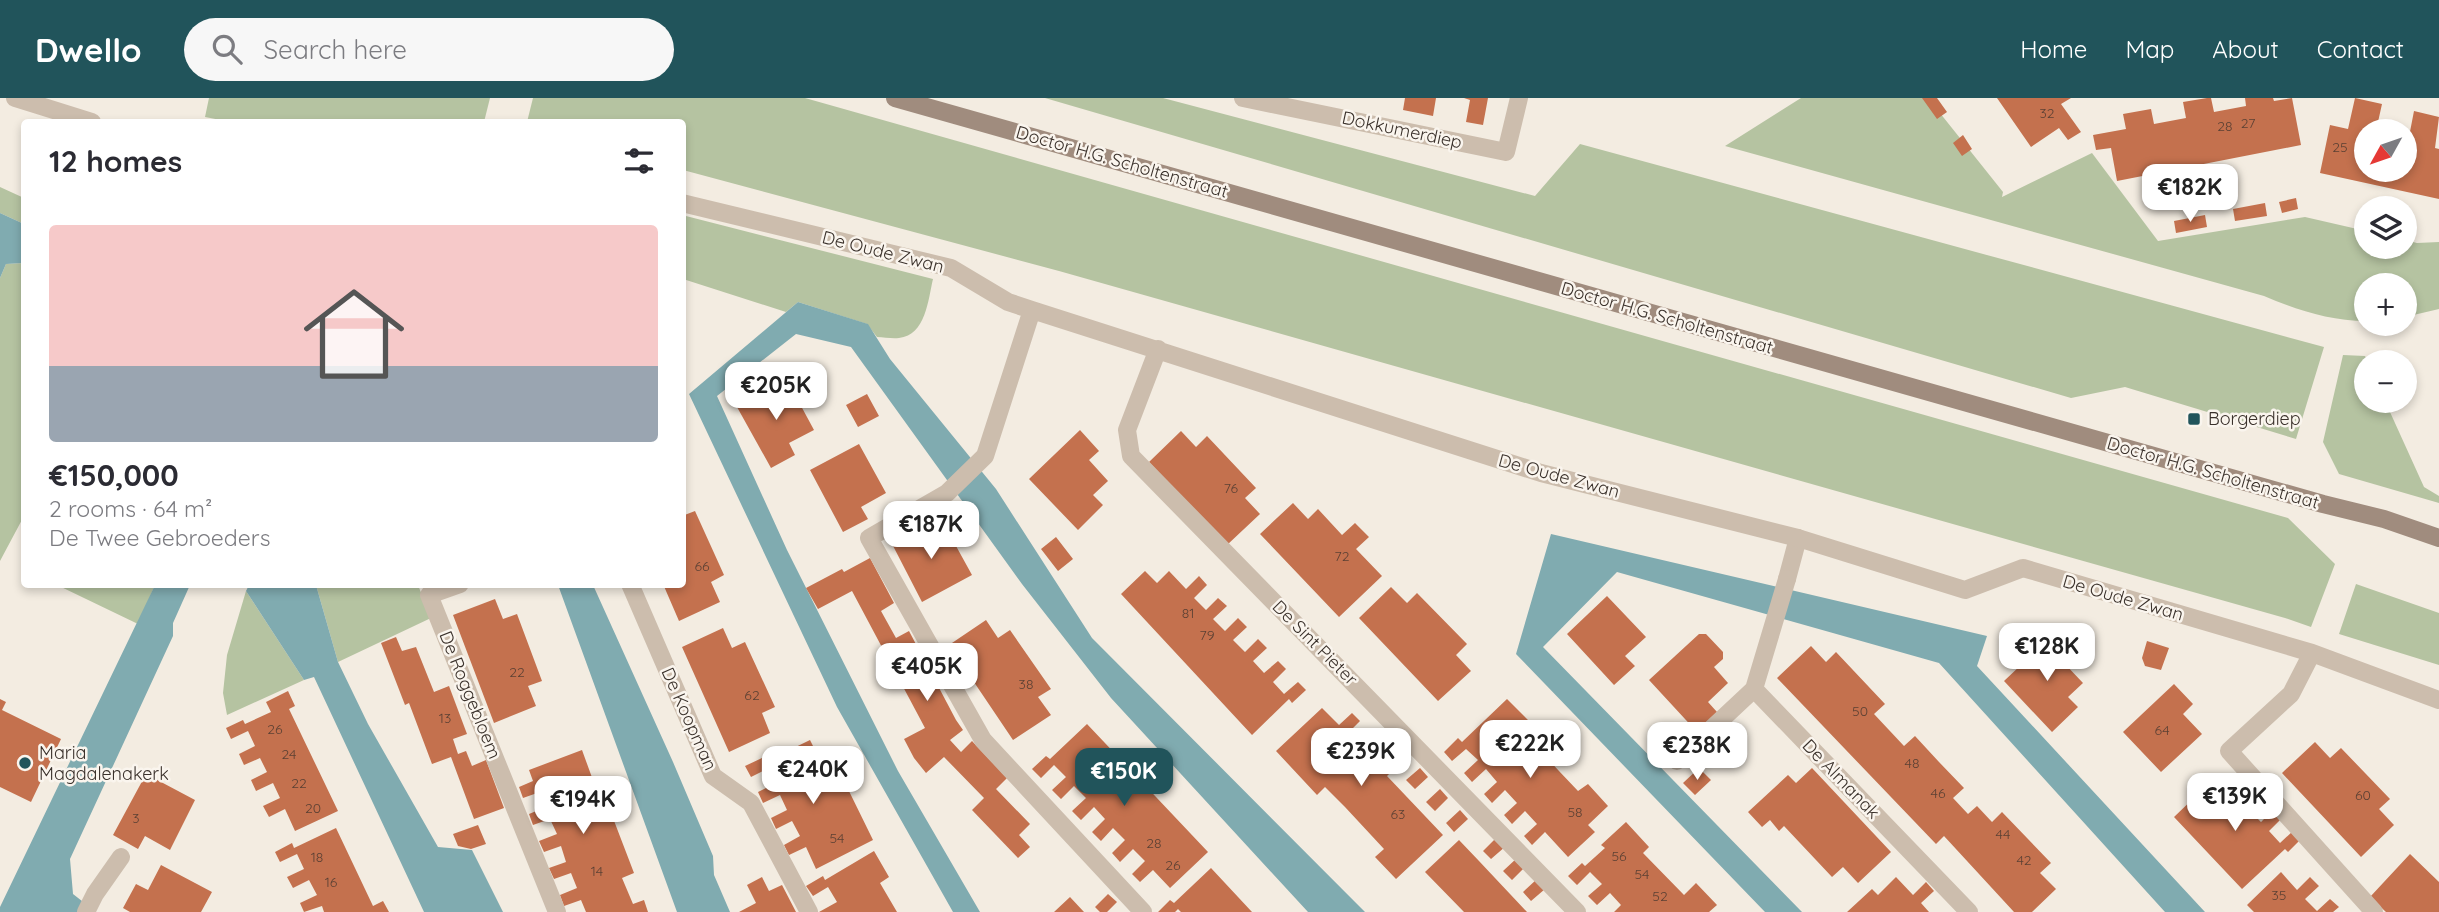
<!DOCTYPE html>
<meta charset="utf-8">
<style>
:root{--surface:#fff;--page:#f7f7f7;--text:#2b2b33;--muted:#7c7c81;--accent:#21545b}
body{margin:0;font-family:Quicksand,sans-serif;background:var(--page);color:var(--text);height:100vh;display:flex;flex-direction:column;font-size:26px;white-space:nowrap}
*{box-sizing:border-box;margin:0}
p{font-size:23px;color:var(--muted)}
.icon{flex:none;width:38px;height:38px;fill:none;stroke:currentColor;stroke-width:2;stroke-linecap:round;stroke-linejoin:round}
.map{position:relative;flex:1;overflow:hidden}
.sheet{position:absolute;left:21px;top:21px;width:665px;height:469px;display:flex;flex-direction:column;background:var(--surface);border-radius:7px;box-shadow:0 4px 10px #0003}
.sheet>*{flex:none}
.needle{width:46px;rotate:230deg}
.tools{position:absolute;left:2354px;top:21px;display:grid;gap:14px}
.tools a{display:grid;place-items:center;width:63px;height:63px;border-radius:50%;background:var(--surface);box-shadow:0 4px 10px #0003;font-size:35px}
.price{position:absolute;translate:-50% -60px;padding:0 16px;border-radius:14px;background:#fff;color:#222;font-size:23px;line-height:46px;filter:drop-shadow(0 2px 4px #0008)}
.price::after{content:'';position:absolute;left:50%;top:42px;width:21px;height:16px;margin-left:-10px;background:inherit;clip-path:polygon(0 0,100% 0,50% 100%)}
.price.selected{background:var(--accent);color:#fff}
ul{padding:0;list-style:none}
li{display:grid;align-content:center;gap:14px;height:371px;padding:0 28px}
li span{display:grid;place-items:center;height:217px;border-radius:7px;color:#555}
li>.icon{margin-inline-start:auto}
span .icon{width:126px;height:126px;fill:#fffc;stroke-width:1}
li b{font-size:30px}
h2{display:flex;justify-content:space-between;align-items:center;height:84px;padding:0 28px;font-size:30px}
header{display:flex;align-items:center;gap:42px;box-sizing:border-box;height:98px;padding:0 35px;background:var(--accent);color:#fff}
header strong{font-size:33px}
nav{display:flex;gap:38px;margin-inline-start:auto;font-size:24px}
.search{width:490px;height:63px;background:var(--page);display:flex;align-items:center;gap:18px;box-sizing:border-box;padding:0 24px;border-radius:38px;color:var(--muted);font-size:26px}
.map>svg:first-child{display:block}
.green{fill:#b5c3a1}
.water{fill:#80abb0}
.building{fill:#c4714e}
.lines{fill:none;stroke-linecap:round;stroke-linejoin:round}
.pedestrian{stroke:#ccbdad;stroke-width:18}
.minor{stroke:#ccbdad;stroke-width:18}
.secondary{stroke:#a08c7e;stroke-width:18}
.poi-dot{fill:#21545b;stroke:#faf5ee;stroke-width:2.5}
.labels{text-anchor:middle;stroke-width:5;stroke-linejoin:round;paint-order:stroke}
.number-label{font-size:14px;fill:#5c4134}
.street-label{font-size:18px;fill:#3a312b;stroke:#faf5ee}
.poi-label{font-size:18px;fill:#3a312b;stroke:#faf5ee;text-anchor:start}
</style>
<header>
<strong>Dwello</strong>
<div class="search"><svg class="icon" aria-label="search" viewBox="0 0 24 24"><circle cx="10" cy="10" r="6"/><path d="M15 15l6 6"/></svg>Search here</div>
<nav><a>Home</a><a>Map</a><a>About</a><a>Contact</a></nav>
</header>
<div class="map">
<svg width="2439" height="814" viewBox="0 0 2439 814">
<rect width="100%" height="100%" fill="#f3ece1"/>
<path class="green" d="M209,0H490L484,24H231L205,19Z
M533,0H805L2288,420L2335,466L2311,529L2285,520L1059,173L683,72L682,24H527Z
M1045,0H1163L1535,98L1580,46L2324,249L2296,341L2125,289L2071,300Z
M1801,0H1928L2003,94L2002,99L2092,55L2158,143L2305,119L2366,133V149H2404L2405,142L2417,145L2439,144V211L2405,219L2404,187H2366V223C2330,223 2297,212 2264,198L1725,48Z
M0,89L24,100V126L0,115Z
M682,117L933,181C928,202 926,237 899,240C892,241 884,239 877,239L867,226L798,204L786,214L683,181Z
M24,165V418L0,463V180L6,166Z
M2343,257L2365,258L2368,264L2366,303H2385L2424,389L2439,398V405L2339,376L2323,344Z
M2356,486L2439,515V567L2339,536Z
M57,487H155L138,526Z
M316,487H418L431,520L338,564Z
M246,493L304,582L227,617L223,595L227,557Z"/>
<path class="water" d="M0,115L24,126V165L6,166L0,180Z
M798,204L868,226L890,261L996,391L1092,540L1365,814H1308L1111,600L1022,486L851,249L796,236L717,298L787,452L898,673L980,814H953L837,609L689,296Z
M1551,436L1987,538L1977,568L2205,814H2165L1939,565L1617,474L1543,549L1802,814H1765L1516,556Z
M155,487H190L173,525V538L70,761L73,796L96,814H0V809Z
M249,487H316L338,564L368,626L438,749L472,752L503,814H424L314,579L304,582L246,493Z
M558,487H593L673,664L713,758L714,777L730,814H677Z"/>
<path class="building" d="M1405,0H1436L1433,18L1403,12Z
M1464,0H1488L1483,27L1466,24L1470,2Z
M1922,0H1937L1947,14L1937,21Z
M1997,0H2071L2061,6L2081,34L2068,42L2059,30L2031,49Z
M2207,0H2211L2214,14L2246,8L2245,0H2273L2274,3L2292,0L2301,47L2117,83L2111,50L2096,52L2093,37L2126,31L2123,16L2151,11L2154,26L2186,20L2183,4Z
M2355,0L2382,6L2376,33H2366V72H2404V44H2408L2414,13L2439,19L2435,50L2439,51V101L2320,75L2330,27L2348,31Z
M1963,37L1972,51L1962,58L1953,45Z
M2296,100L2298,111L2282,115L2279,104Z
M2265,105L2267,118L2235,123L2233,111Z
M2205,117L2207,129L2176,135L2174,123Z
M787,282L814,332L789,345L795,357L771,370L737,309Z
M867,296L879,318L858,329L846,307Z
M1080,332L1099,353L1089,362L1108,383L1093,397L1103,407L1078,432L1029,381Z
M1181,333L1196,349L1207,338L1256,390L1245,400L1260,416L1227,447L1149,364Z
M859,346L886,395L861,409L868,421L843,434L810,372Z
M1293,405L1308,421L1318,411L1342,437L1355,425L1369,439L1356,451L1382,478L1339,519L1260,436Z
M695,413L724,477L711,484L720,504L679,523L663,486H682V418Z
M945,428L972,477L922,504L890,442L914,429L921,441Z
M1056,439L1073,461L1058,473L1041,451Z
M870,460L894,505L881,513L896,540L909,533L956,622L963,632L950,642L961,654L972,643L1007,680L996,691L1030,726L1019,737L1030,749L1018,760L972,712L984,700L944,659L926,675L914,660L904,641L925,630L852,493L818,511L806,490L842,471L844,474Z
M1145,473L1157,485L1169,473L1186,491L1199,478L1207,487L1194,500L1206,512L1218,500L1227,508L1213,521L1225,533L1238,520L1247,529L1233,542L1245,554L1258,541L1267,550L1253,563L1264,575L1278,563L1286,571L1273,584L1284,596L1298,584L1306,592L1292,605L1289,601L1252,637L1121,496Z
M1391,489L1407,505L1417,495L1467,546L1456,557L1471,573L1438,603L1359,520Z
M1607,498L1646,539L1625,558L1635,568L1614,587L1567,536Z
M495,501L503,521L517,516L542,583L528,588L536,608L494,625L453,517Z
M986,522L998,540L1010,532L1051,591L1038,599L1051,617L1013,642L949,547Z
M723,530L732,550L745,544L775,609L762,615L770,635L729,654L682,549Z
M2055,535L2073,556L2064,565L2083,585L2068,599L2078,609L2052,634L2004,583Z
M1699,536H1706L1723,554V561L1714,569L1728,585L1708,604L1717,614L1697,634L1649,582Z
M396,539L402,553L416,549L434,594L449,588L467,636L453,641L458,656L466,653L472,668L486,662L504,710L474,721L451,659L432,666L409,605L405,607L381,545Z
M2147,543L2169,550L2161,572L2145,568L2142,560Z
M1811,548L1826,564L1836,554L1885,606L1874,616L1904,648L1915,638L1939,664L1964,690L1953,700L1968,716L1977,708L1992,724L2002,714L2051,765L2040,775L2056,791L2032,814H2014L1944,738L1936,746L1777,580Z
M2174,586L2193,606L2183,616L2202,636L2161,674L2123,634Z
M288,593L295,608L289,611L338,713L295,733L285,711L269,719L263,708L280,700L273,685L256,693L251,682L267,674L260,660L244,667L239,656L255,648L248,633L231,641L226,630L243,622L245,626L271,614L266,604Z
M0,601L6,604L2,612L61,641L31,704L0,689Z
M1507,601L1529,623L1520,631L1559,673L1578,693L1588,686L1608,708L1588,727L1595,734L1568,759L1545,734L1532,747L1524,738L1537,726L1525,713L1512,726L1504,717L1517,705L1505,692L1492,705L1484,696L1497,684L1486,671L1472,684L1464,675L1478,662L1466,651L1452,663L1444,654L1458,640L1462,644Z
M1322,610L1339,627L1352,615L1360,623L1347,636L1359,648L1372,635L1380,645L1367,657L1379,669L1391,657L1400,665L1387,678L1443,737L1396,781L1375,759L1384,751L1345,709L1325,689L1317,697L1276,653Z
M1087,626L1208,754L1170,790L1153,772L1140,784L1132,776L1145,763L1133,751L1120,764L1112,755L1125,742L1113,730L1101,743L1092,734L1105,721L1094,709L1081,722L1072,713L1086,700L1074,688L1061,701L1052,692L1066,679L1054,667L1041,680L1032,671L1046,658L1050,661Z
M810,642L836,694L847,689L873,742L816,771L806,749L789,757L784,747L800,738L792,723L776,731L771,720L787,712L780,697L763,705L758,694L774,686L767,671L751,679L745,668L762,660L765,664Z
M2315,644L2330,660L2341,650L2390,701L2379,711L2394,727L2361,759L2282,675Z
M582,652L598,696L603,694L634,775L622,780L633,806L644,802L648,814H586L581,802L564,808L560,797L577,790L571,775L554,781L549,770L566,764L561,748L544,754L539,743L557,736L550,721L533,727L529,716L546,709L540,694L523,700L519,689L533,683L529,672Z
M1420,670L1428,679L1415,691L1406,682Z
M1699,670L1711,682L1695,697L1683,685Z
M1812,670L1891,754L1858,785L1843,769L1832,779L1784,728L1779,733L1770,722L1762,729L1748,714L1788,677L1796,685Z
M146,676L195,702L170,752L145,738L138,751L113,737Z
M2224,686L2241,703L2254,690L2262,699L2249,712L2261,724L2273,712L2282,720L2269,733L2280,745L2293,733L2301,741L2288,754L2285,751L2242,791L2174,719L2199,695L2206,702Z
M1440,691L1448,700L1435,713L1426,704Z
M1460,712L1468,721L1454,734L1446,725Z
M1626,724L1649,749L1643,755L1684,797L1696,785L1717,807L1709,814H1614L1621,807L1610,795L1597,807L1588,798L1602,786L1590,774L1577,787L1568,778L1582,765L1585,768L1605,750L1601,747Z
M478,727L486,746L471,751L458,748L453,736Z
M336,730L373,808L383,803L389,814H324L322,808L304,814L300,805L317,797L309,782L293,790L287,779L304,771L297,756L280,764L275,754L292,745L294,750Z
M1497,739L1506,748L1491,761L1483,753Z
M1459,742L1479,763L1527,814H1464L1425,774Z
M874,753L889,779L880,785L897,814H819L837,804L828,789L813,798L806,788L823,778L825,782Z
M2410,756L2439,784V814H2386L2370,799Z
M1517,760L1525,769L1512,782L1503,773Z
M161,767L212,794L201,814H130L123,810L136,786L148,792Z
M1211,770L1252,814H1181L1178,811L1175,814H1158L1170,802L1174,805Z
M2281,774L2297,792L2310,779L2319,788L2305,801L2317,813L2330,801L2339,809L2333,814H2254L2247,807Z
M762,779L769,793L782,787L796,814H739L756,805L747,787Z
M1896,779L1913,797L1926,784L1934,793L1921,805L1929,814H1847L1872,791L1878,797Z
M1537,781L1545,791L1531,803L1523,794Z
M1108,796L1117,804L1107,814H1100L1095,809Z
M1070,799L1084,814H1054Z"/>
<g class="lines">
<path class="pedestrian" d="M1787,481L1798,440"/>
<path class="minor" d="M15,0L92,24
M1243,0L1506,54L1519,0
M682,105L951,170L1008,204L1032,212L1541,375L1798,440L1965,492L2023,470L2312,555L2439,602
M1032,212L985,358L947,395L869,440L983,642L1143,814
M1158,251L1127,332L1131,358L1577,814
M1787,481L1754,591L1969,814
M460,486L429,497L557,814
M630,486L713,678L751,705L809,814
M2312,555L2291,596L2229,653L2374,814
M1677,663L1754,591
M86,814L95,796L121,759"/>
<path class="secondary" d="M895,0L2323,406L2384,421L2439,440"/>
</g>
<g class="poi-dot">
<rect x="2187" y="314" width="14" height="14" rx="3.5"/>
<circle cx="25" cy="665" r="7"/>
</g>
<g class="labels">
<g class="number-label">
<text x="2047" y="20">32</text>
<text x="2248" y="30">27</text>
<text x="2225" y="33">28</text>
<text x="2340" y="54">25</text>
<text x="1231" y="395">76</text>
<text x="1342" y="463">72</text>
<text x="702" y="473">66</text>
<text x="1188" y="520">81</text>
<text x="1207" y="542">79</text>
<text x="517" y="579">22</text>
<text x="1026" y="591">38</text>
<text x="752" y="602">62</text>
<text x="1860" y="618">50</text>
<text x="445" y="625">13</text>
<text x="275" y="636">26</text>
<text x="2162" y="637">64</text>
<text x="289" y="661">24</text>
<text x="1912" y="670">48</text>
<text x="299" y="690">22</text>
<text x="1938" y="700">46</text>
<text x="2363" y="702">60</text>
<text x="313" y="715">20</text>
<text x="1575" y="719">58</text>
<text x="1398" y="721">63</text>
<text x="136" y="725">3</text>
<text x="2003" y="741">44</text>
<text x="837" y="745">54</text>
<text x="1154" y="750">28</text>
<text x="1619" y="763">56</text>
<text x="317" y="764">18</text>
<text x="2024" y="767">42</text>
<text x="1173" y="772">26</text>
<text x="597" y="778">14</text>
<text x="1642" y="781">54</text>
<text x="331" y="789">16</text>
<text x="2279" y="802">35</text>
<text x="1660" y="803">52</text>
</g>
<g class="street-label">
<text transform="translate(1402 32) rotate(12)" y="6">Dokkumerdiep</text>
<text transform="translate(1122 64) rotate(16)" y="6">Doctor H.G. Scholtenstraat</text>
<text transform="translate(883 154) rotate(14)" y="6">De Oude Zwan</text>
<text transform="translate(1667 220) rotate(16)" y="6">Doctor H.G. Scholtenstraat</text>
<text transform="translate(2213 375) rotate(16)" y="6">Doctor H.G. Scholtenstraat</text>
<text transform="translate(1559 378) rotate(15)" y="6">De Oude Zwan</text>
<text transform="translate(2123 500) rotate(16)" y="6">De Oude Zwan</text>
<text transform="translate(1315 545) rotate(45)" y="6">De Sint Pieter</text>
<text transform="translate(470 597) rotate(68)" y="6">De Roggebloem</text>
<text transform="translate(689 621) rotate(66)" y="6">De Koopman</text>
<text transform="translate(1841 681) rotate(46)" y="6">De Almanak</text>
</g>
<g class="poi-label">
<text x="2208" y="327">Borgerdiep</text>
<text x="39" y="661">Maria<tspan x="39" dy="21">Magdalenakerk</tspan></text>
</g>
</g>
</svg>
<div class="tools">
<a><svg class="needle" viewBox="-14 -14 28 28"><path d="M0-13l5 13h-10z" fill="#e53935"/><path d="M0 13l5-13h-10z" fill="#7c7c81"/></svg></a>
<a><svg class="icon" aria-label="layers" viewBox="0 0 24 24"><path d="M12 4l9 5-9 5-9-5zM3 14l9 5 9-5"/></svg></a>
<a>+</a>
<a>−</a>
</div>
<b class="price" style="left:2190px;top:126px">€182K</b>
<b class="price" style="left:776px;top:324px">€205K</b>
<b class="price" style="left:931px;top:463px">€187K</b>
<b class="price" style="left:2047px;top:585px">€128K</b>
<b class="price" style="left:927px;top:605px">€405K</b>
<b class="price" style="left:1530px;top:682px">€222K</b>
<b class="price" style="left:1697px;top:684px">€238K</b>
<b class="price" style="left:1361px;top:690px">€239K</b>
<b class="price" style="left:813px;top:708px">€240K</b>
<b class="price selected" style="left:1124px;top:710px">€150K</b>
<b class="price" style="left:2235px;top:735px">€139K</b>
<b class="price" style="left:583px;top:738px">€194K</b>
<section class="sheet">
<h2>12 homes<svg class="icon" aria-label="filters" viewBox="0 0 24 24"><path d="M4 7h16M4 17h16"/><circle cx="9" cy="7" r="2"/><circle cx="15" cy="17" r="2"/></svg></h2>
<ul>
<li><span style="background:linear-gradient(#f6c9c9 65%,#9aa5b1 0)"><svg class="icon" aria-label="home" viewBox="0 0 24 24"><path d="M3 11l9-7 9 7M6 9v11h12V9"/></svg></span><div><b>€150,000</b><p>2 rooms · 64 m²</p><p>De Twee Gebroeders</p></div></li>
</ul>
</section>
</div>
